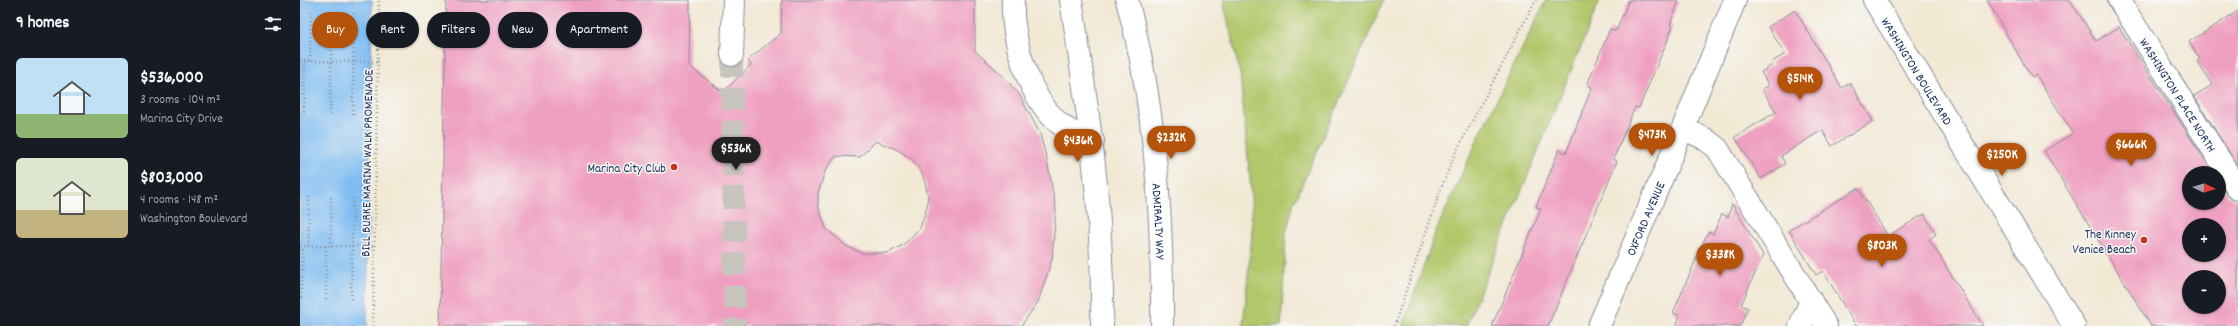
<!DOCTYPE html>
<meta charset="utf-8">
<style>
:root{--surface:#171b24;--page:#20242c;--text:#f1f3f6;--muted:#9ea1a6;--accent:#b45309}
body{margin:0;font-family:Dekko,sans-serif;background:var(--page);color:var(--text);height:100vh;display:flex;flex-direction:column;font-size:15px;white-space:nowrap}
*{box-sizing:border-box;margin:0}
p{font-size:13px;color:var(--muted)}
.icon{flex:none;width:22px;height:22px;fill:none;stroke:currentColor;stroke-width:2;stroke-linecap:round;stroke-linejoin:round}
.map{position:relative;flex:1;overflow:hidden}
.drawer{display:flex;flex-direction:column;background:var(--surface);width:300px}
.drawer>*{flex:none}
.hud{position:absolute;left:12px;top:12px;width:380px;height:36px;display:flex;gap:8px}
.needle{width:26px;rotate:95deg}
.tools{position:absolute;left:1882px;top:166px;display:grid;gap:8px}
.tools a{display:grid;place-items:center;width:44px;height:44px;border-radius:50%;background:var(--surface);box-shadow:0 1px 3px #0004;font-size:20px}
.price{position:absolute;translate:-50% -34px;padding:0 9px;border-radius:14px;background:var(--accent);color:#fff;font-size:13px;line-height:26px;filter:drop-shadow(0 1px 2px #0008)}
.price::after{content:'';position:absolute;left:50%;top:24px;width:12px;height:9px;margin-left:-6px;background:inherit;clip-path:polygon(0 0,100% 0,50% 100%)}
.price.active{background:#222;color:#fff}
ul{padding:0;list-style:none}
li{display:flex;align-items:center;gap:12px;height:100px;padding:0 16px}
li span{display:grid;place-items:center;flex:none;width:112px;height:80px;border-radius:6px;color:#555}
li>.icon{margin-inline-start:auto}
span .icon{width:48px;height:48px;fill:#fffc;stroke-width:1}
li b{font-size:17px}
h2{display:flex;justify-content:space-between;align-items:center;height:48px;padding:0 16px;font-size:17px}
.tag{padding:0 14px;border-radius:18px;background:var(--surface);box-shadow:0 1px 3px #0004;font-size:14px;line-height:36px}
.tag.active{background:var(--accent);color:#fff}
main{display:flex;flex:1;min-height:0}
.map>svg:first-child{display:block}
.green{fill:#b2c76b;stroke:#667b64}
.water{fill:#7ebcf2;stroke:#4c76a8}
.building{fill:#efa0c1;fill-rule:evenodd}
.lines{fill:none;stroke-linecap:round;stroke-linejoin:round}
.minor-tunnel{stroke:#c7c4bd;stroke-width:22;stroke-dasharray:22 11;stroke-linecap:butt}
.minor-casing{stroke:#868c9a;stroke-width:24}
.major-casing{stroke:#868c9a;stroke-width:24}
.path{stroke:#868c9a;stroke-width:2.5;stroke-dasharray:1 3;stroke-linecap:butt}
.minor{stroke:#fff;stroke-width:22}
.major{stroke:#fff;stroke-width:22}
.poi-dot{fill:#c8321e;stroke:#f6f6f2;stroke-width:1.5}
.labels{text-anchor:middle;stroke-width:3;stroke-linejoin:round;paint-order:stroke}
.street-label{font-size:13px;fill:#1b2f5e;stroke:#f6f6f2}
.poi-label{font-size:13px;fill:#1b2f5e;stroke:#f6f6f2;text-anchor:end}
</style>
<main>
<section class="drawer">
<h2>9 homes<svg class="icon" aria-label="filters" viewBox="0 0 24 24"><path d="M4 7h16M4 17h16"/><circle cx="9" cy="7" r="2"/><circle cx="15" cy="17" r="2"/></svg></h2>
<ul>
<li><span style="background:linear-gradient(#bfe0f5 70%,#8fb573 0)"><svg class="icon" aria-label="home" viewBox="0 0 24 24"><path d="M3 11l9-7 9 7M6 9v11h12V9"/></svg></span><div><b>$536,000</b><p>3 rooms · 104 m²</p><p>Marina City Drive</p></div></li>
<li><span style="background:linear-gradient(#dfe7d0 65%,#c2b280 0)"><svg class="icon" aria-label="home" viewBox="0 0 24 24"><path d="M3 11l9-7 9 7M6 9v11h12V9"/></svg></span><div><b>$803,000</b><p>4 rooms · 148 m²</p><p>Washington Boulevard</p></div></li>
</ul>
</section>
<div class="map">
<svg width="1938" height="326" viewBox="0 0 1938 326">
<rect width="100%" height="100%" fill="#f6f6f2"/>
<filter id="ink" filterUnits="userSpaceOnUse"><feTurbulence type="fractalNoise" baseFrequency=".025" numOctaves="2"/><feDisplacementMap in="SourceGraphic" scale="8" xChannelSelector="R" yChannelSelector="G"/><feConvolveMatrix kernelMatrix="1 2 1 2 8 2 1 2 1" color-interpolation-filters="sRGB"/></filter>
<filter id="wash" filterUnits="userSpaceOnUse"><feTurbulence type="fractalNoise" baseFrequency=".012" numOctaves="4" result="noise"/><feDisplacementMap in="SourceGraphic" scale="16" xChannelSelector="R" yChannelSelector="G"/><feGaussianBlur stdDeviation="0.9" result="paint"/><feColorMatrix in="noise" values="0 0 0 0 0 0 0 0 0 0 0 0 0 0 0 0 0 1.4 0 .05"/><feComposite in="paint" operator="in"/></filter>
<g filter="url(#wash)">
<rect width="100%" height="100%" fill="#f2e9d5"/>
<path class="green" d="M923,0H1084L993,205L986,234L981,326H943L952,236L951,191L940,74Z
M1246,0H1300L1166,326H1103L1135,233L1181,132Z"/>
<path class="water" d="M0,0H72L67,326H0Z"/>
<g id="blocks">
<path class="building" d="M146,0H390L389,66L423,92L451,65L448,60L481,33L482,0H675V51L699,72L719,94L740,134L747,160L756,209L752,259L738,302L721,326H140ZM576,141L598,150L612,159L621,171L625,183L628,196L627,207L620,228L603,245L588,253H562L546,246L526,228L518,206V193L525,171L536,156L560,157Z
M1329,0H1379L1370,25L1373,27L1339,108L1335,107L1313,160L1317,161L1248,326H1192L1241,209L1236,207L1259,150L1266,153L1292,87L1287,85L1310,29L1316,31Z
M1687,0H1770L1796,41L1819,27L1913,173H1889V203H1919V182L1928,196L1938,201V326H1851L1744,151L1773,133L1736,75L1732,77L1723,63ZM1889,225H1919V255H1889ZM1889,277H1919V307H1889Z
M1495,10L1542,88L1550,83L1573,121L1532,146L1522,130L1481,156L1485,164L1461,179L1435,137L1476,112L1462,89L1469,86L1461,72L1473,65L1472,62L1485,54L1468,27Z
M1938,11V166L1894,96L1912,85L1897,61L1900,59L1889,42Z
M1558,188L1588,236L1624,214L1636,234L1629,239L1683,326H1556L1523,271L1516,275L1489,230Z
M1432,204L1463,255L1441,305L1448,308L1440,326H1376L1380,316L1373,313L1406,236L1409,232L1413,234L1422,214L1428,217Z"/>
</g>
</g>
<g filter="url(#ink)">
<use href="#blocks" fill-opacity="0" stroke="#868c9a" stroke-width="1"/>
<g class="lines">
<path class="minor-tunnel" d="M432,55L435,326"/>
<g class="minor-casing">
<g id="minor">
<path d="M713,0C711,39 729,99 760,124C769,132 781,136 793,141"/>
<path d="M771,0C788,109 804,215 802,326"/>
<path id="s1" d="M827,0C855,101 863,221 862,326"/>
<path id="s2" d="M1819,0L1938,189"/>
<path d="M432,55L434,0"/>
<path d="M1383,128L1405,139L1417,148L1526,326"/>
<path id="s3" d="M1299,326L1383,128L1435,0"/>
<path d="M1500,326L1511,301"/>
</g>
</g>
<g class="major-casing">
<g id="major">
<path id="s4" d="M1574,0L1774,326"/>
</g>
</g>
<path class="path" d="M0,61L78,62
M10,61L11,12
M53,114L54,12
M4,115L5,61
M30,115L32,12
M0,246H74
M8,246L9,195
M31,246V196
M1,298L3,246
M26,299V246
M51,299L53,196
M73,326L79,0
M1094,326L1143,183L1156,152L1236,0"/>
<use href="#minor" class="minor"/>
<use href="#major" class="major"/>
</g>
</g>
<g class="poi-dot">
<circle cx="374" cy="167" r="4"/>
<circle cx="1844" cy="240" r="4"/>
</g>
<g class="labels">
<g class="street-label">
<text dy="5" stroke="none"><textPath href="#s4" startOffset="83">WASHINGTON BOULEVARD</textPath></text>
<text dy="5" stroke="none"><textPath href="#s2" startOffset="112">WASHINGTON PLACE NORTH</textPath></text>
<text transform="translate(66 163) rotate(-89)" y="5">BILL BURKE MARINA WALK PROMENADE</text>
<text dy="5" stroke="none"><textPath href="#s3" startOffset="117">OXFORD AVENUE</textPath></text>
<text dy="5" stroke="none"><textPath href="#s1" startOffset="224">ADMIRALTY WAY</textPath></text>
</g>
<g class="poi-label">
<text x="366" y="172">Marina City Club</text>
<text x="1836" y="238">The Kinney<tspan x="1836" dy="15">Venice Beach</tspan></text>
</g>
</g>
</svg>
<div class="tools">
<a><svg class="needle" viewBox="-14 -14 28 28"><path d="M0-13l5 13h-10z" fill="#e53935"/><path d="M0 13l5-13h-10z" fill="#9ea1a6"/></svg></a>
<a>+</a>
<a>−</a>
</div>
<b class="price" style="left:1500px;top:101px">$514K</b>
<b class="price" style="left:1352px;top:157px">$473K</b>
<b class="price" style="left:871px;top:160px">$232K</b>
<b class="price" style="left:778px;top:163px">$436K</b>
<b class="price" style="left:1831px;top:167px">$666K</b>
<b class="price active" style="left:436px;top:171px">$536K</b>
<b class="price" style="left:1702px;top:177px">$250K</b>
<b class="price" style="left:1582px;top:268px">$803K</b>
<b class="price" style="left:1420px;top:277px">$338K</b>
<div class="hud">
<a class="tag active">Buy</a>
<a class="tag">Rent</a>
<a class="tag">Filters</a>
<a class="tag">New</a>
<a class="tag">Apartment</a>
</div>
</div>
</main>
